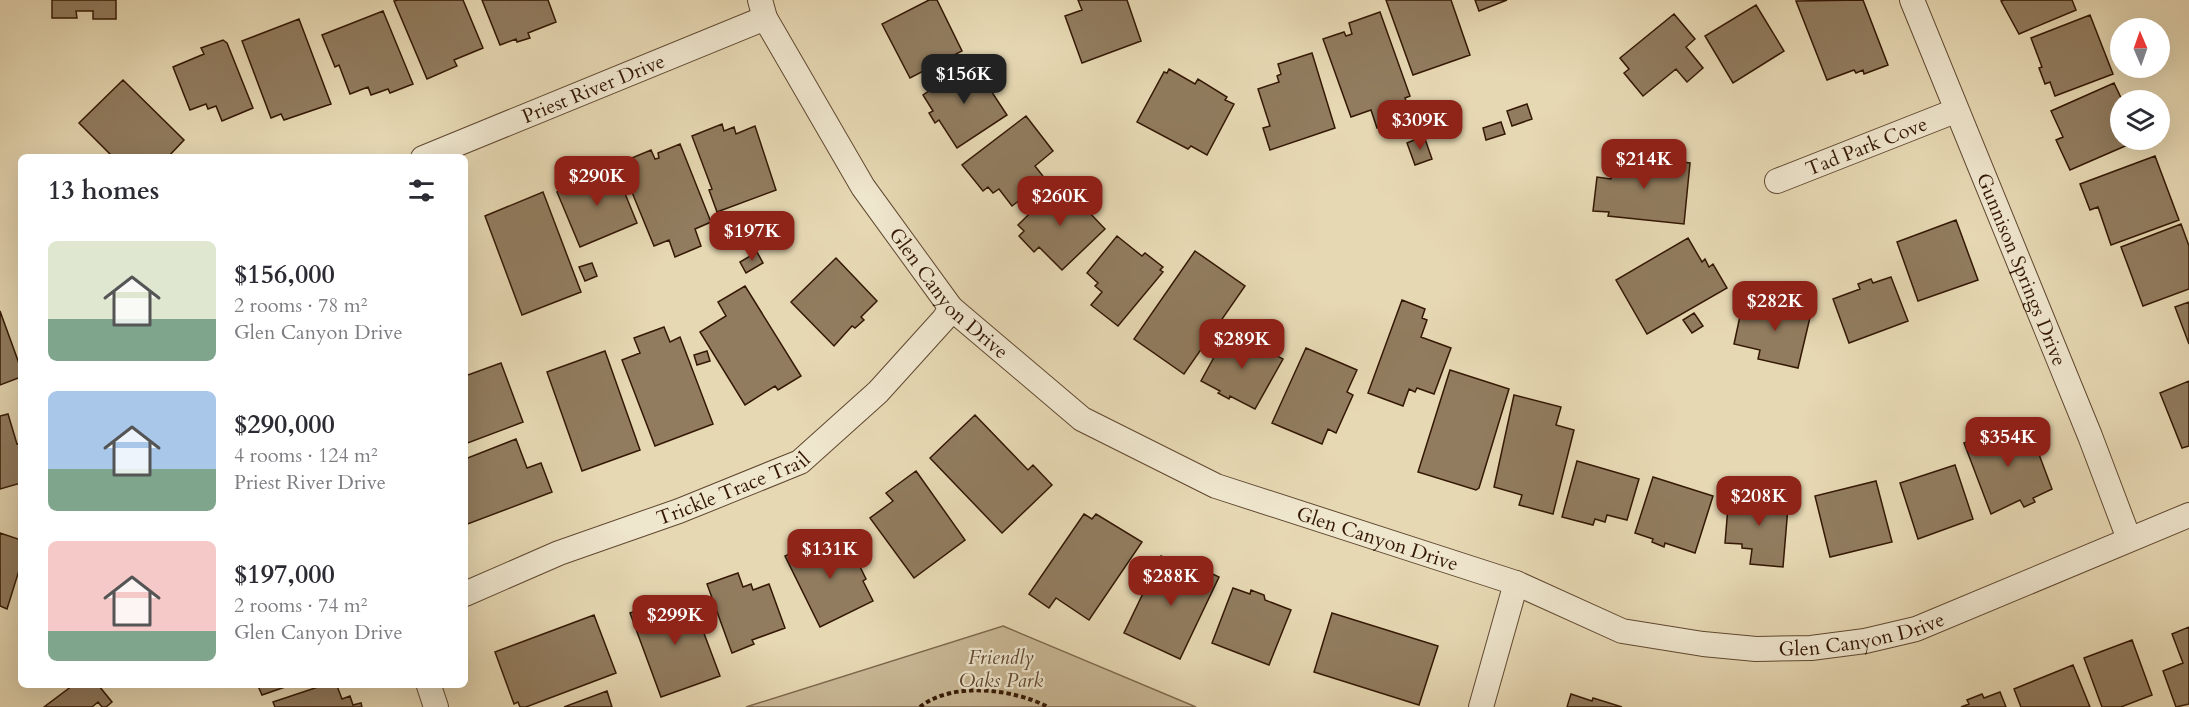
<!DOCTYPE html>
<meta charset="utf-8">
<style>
:root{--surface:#fff;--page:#f7f7f7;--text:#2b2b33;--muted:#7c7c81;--accent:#8f2418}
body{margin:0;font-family:Cardo,serif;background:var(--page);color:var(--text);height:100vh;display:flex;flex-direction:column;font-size:22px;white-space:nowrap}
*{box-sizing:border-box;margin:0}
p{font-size:20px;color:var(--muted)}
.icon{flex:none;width:33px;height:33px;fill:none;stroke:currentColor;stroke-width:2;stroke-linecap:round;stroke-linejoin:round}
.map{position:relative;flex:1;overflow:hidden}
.details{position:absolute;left:18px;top:154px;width:450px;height:534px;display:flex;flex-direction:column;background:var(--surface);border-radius:9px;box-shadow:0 6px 24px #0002}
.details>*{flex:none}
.needle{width:39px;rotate:358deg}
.tools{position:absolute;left:2110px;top:18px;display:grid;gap:12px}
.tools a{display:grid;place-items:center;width:60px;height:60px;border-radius:50%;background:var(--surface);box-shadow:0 6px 24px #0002;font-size:30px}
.price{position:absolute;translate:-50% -51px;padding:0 14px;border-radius:12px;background:var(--accent);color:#fff;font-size:20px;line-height:39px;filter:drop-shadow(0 2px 3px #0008)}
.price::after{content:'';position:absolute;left:50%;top:36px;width:18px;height:14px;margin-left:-9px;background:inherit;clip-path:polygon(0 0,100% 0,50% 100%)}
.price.active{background:#222;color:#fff}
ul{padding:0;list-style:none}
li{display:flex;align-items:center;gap:18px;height:150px;padding:0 30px}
li span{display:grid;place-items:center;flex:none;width:168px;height:120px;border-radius:9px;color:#555}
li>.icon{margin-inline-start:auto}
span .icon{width:72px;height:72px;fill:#fffc;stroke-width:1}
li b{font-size:26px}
h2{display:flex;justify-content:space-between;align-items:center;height:72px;padding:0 30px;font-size:26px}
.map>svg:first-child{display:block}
.green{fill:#c8b795;stroke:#7e684c;stroke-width:1.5}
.building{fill:#917c5f;stroke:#341804;stroke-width:1.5}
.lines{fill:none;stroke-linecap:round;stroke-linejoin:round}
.minor-casing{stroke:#604830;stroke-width:26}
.path{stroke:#341804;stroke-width:4;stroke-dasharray:4.5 3;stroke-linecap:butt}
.minor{stroke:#efe6ce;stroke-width:24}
.labels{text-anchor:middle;stroke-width:4.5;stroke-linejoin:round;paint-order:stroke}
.street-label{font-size:20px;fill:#341804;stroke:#efe6ce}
.park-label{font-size:20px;font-style:italic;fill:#604830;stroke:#efe6ce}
</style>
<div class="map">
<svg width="2189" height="707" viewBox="0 0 2189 707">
<rect width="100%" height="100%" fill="#e6d8b3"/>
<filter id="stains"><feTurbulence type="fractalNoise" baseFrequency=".00333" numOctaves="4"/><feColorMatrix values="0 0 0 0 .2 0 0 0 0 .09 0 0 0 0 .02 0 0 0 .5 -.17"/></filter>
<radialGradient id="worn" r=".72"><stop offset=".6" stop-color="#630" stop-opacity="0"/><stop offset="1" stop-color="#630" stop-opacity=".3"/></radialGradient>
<path class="green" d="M1003,626L1196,707H746Z"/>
<path class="building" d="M52,0H116V19H93V11H76L77,18H52Z
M398,0H463L483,48L454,60L457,66L427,79L394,1Z
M482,0H548L556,22L528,33L530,38L517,42L516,39L500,45Z
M929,0H937L962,51L910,78L882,24Z
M1078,0H1127L1141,41L1082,63L1065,16L1082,10Z
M1386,0H1451L1470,55L1413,75Z
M1475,0H1507L1479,11Z
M1863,0L1888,65L1864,74L1863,70L1856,73L1854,70L1827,80L1796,1Z
M2004,0H2072L2076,10L2019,34L2001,1Z
M1756,5L1784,51L1733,83L1705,36Z
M383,11L413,84L390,93L388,89L371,95L368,87L350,94L339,65L335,67L322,35Z
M1380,12L1410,96L1405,98L1411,116L1377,128L1371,110L1351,117L1323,39L1344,32L1346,36L1352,34L1349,23Z
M1674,14L1695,39L1686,47L1703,68L1687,82L1676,69L1643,96L1624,73L1629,69L1620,58Z
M2090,15L2113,74L2055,96L2050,82L2045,84L2039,68L2042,67L2031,38Z
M299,19L331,104L284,120L281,114L271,118L242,41Z
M223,40L227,43L253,108L222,121L216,106L208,109L206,104L190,110L173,67L204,54L201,48Z
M1312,53L1335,128L1270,150L1263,128L1270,126L1258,89L1279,82L1277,76L1281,74L1278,64Z
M972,62L1007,115L957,148L939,120L935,123L929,113L933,111L923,95Z
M1169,69L1195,84L1198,79L1227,97L1225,100L1234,104L1207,155L1191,146L1188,149L1137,122L1164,72L1167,73Z
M123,80L184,140L167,158H114L79,123Z
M2114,83L2122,100L2121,140H2139L2070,170L2056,140L2063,137L2051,111Z
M1527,104L1532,119L1512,126L1507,111Z
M1026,116L1053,151L1035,166L1046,180L1012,206L999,189L993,193L988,187L983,191L962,165Z
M1501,122L1505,134L1486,140L1483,128Z
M722,124L724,131L734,127L736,134L755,126L776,190L717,212L709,190L712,189L692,136Z
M1424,136L1432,159L1415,165L1407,143Z
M680,144L711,222L695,229L701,246L675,257L669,240L654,246L620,163L651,150L655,159L659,158L658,153Z
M1614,154L1690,163L1684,224L1608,216L1609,212L1593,211L1597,177L1611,179Z
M2155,156L2179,220L2111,245L2098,207L2090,210L2080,184Z
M615,169L637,223L580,247L557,192L583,181L582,178L592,173L594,178Z
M1061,183L1105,229L1062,270L1039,247L1034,252L1019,236L1024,231L1018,225Z
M543,192L581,292L522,315L485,216Z
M1956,220L1978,280L1918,301L1897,242Z
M2181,224L2189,246V289L2143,306L2121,247Z
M1117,236L1142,256L1145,253L1163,267L1160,270L1163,272L1118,326L1091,305L1102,292L1095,286L1098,283L1087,273Z
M1688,238L1702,262L1705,259L1709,267L1713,264L1727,288L1647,334L1616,280Z
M1195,251L1245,286L1184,374L1134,339Z
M757,252L763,263L746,273L740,262Z
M836,258L877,301L861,317L864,320L855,328L852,326L834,346L791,302Z
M592,263L597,276L585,281L579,267Z
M1891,277L1908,321L1849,343L1833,299L1860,289L1858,284L1871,279L1873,283Z
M745,286L801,376L778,390L775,386L745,405L700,332L726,316L718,302Z
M1402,300L1425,309L1422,318L1427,320L1421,337L1451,348L1434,394L1417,388L1415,392L1409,389L1403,406L1368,393Z
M1774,300L1812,309L1798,368L1758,359L1760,350L1734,344L1742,307L1771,313Z
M2189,302V344L2175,307Z
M0,311L21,369V377L0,385Z
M1694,313L1703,326L1692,333L1683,320Z
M664,327L670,342L680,337L713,424L655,446L622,360L640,353L634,338Z
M1229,330L1283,359L1255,409L1230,396L1229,399L1218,393L1220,391L1201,381Z
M1306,348L1357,370L1347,392L1353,395L1336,433L1328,429L1322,444L1272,423Z
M605,351L640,450L582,471L547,372Z
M707,351L710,361L697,365L694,355Z
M501,363L523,422L465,444V376Z
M1450,370L1509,389L1479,488L1476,490L1418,472Z
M2189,381V446L2182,448L2160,393Z
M1514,395L1561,407L1556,425L1574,430L1553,514L1519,505L1522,495L1494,487Z
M8,414L17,444L21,443V483L0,489V416Z
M975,415L1028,470L1033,465L1052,485L1002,533L930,458Z
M2020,421L2034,450L2037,449L2052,489L2033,498L2035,502L2024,507L2020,500L1991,514L1964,443Z
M516,439L527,468L541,463L552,492L465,525V459Z
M1577,461L1639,479L1627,520L1607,515L1605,522L1595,519L1593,525L1562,517Z
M1955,465L1973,519L1918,539L1900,483Z
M916,471L965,540L914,578L870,518L893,501L886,493Z
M1653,477L1713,496L1695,553L1665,543L1664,547L1652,542L1653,539L1635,533Z
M1876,481L1892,542L1830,557L1815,496Z
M1763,493L1789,495L1783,567L1750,564L1752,549L1742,548V544L1725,543L1729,495L1763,497Z
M1084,514L1092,519L1096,514L1142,542L1089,620L1056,598L1049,608L1029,594Z
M0,533L21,540V564L7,609L0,606Z
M847,540L866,579L863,581L873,601L820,627L785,556L814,542L817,548L824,544L827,550Z
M1161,556L1178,565L1172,576L1174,577L1177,570L1185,573L1190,563L1219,577L1180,659L1124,633Z
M738,573L743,587L751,584L753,590L769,584L785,628L752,640L754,644L732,653L707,584Z
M1233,588L1250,594L1251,590L1264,595L1265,600L1291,610L1269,665L1212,643Z
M690,596L720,676L661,697L630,613L661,602L665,613L675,609L673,603Z
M1332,613L1438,646L1419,705L1314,672Z
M594,615L616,673L526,707H520L518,702L514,704L495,652Z
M2189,627V704L2176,707L2163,671L2183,663L2172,634Z
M2132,640L2152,695L2121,707H2102L2084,658Z
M2073,665L2090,707H2021L2014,689Z
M72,686H99L112,702L106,707H102L98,702L92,707H44Z
M258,686H288L262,695Z
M321,686H337L342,699L350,696L353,705L361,703L362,707H275L273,702Z
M607,691L612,707H564Z
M2000,692L2006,707H1961L1969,704L1967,700L1982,694L1984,698Z
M1571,694L1592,701L1593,698L1622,707H1567Z"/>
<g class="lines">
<g class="minor-casing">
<g id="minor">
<path id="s1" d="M760,0L765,18L863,187L951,308L1082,419L1216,486L1516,583L1622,631L1703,644L1756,649L1811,648L1865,641L1916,629L2189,515"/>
<path id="s2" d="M1912,0L2090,436L2129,539"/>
<path id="s3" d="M423,158L765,18"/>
<path id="s4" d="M1777,181L1955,111"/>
<path id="s5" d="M465,594L559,553L679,511L800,462L878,392L944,319L951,308"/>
<path d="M429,686L436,707"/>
<path d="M1481,707L1516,583"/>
</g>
</g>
<path class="path" d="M920,707C952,681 1014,689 1048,707"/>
<use href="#minor" class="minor"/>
</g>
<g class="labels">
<g class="street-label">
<text dy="7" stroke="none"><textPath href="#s3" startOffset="184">Priest River Drive</textPath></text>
<text dy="7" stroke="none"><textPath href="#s4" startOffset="96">Tad Park Cove</textPath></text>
<text dy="7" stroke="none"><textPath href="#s2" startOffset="291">Gunnison Springs Drive</textPath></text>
<text dy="7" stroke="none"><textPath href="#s1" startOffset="351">Glen Canyon Drive</textPath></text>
<text dy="7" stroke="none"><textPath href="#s5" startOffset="288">Trickle Trace Trail</textPath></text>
<text dy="7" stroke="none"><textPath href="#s1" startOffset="855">Glen Canyon Drive</textPath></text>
<text dy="7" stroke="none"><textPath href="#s1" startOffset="1359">Glen Canyon Drive</textPath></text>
</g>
<g class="park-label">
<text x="1001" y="664">Friendly<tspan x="1001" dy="23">Oaks Park</tspan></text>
</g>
</g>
<rect width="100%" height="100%" filter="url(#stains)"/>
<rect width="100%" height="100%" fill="url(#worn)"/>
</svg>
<div class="tools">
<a><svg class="needle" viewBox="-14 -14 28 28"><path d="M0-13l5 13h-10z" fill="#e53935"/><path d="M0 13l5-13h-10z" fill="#7c7c81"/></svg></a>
<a><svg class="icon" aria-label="layers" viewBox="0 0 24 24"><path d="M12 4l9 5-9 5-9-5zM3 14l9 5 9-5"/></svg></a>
</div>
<b class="price active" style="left:964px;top:105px">$156K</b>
<b class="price" style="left:1420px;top:151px">$309K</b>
<b class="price" style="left:1644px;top:190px">$214K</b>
<b class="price" style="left:597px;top:207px">$290K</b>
<b class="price" style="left:1060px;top:227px">$260K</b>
<b class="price" style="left:752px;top:262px">$197K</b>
<b class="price" style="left:1775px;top:332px">$282K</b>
<b class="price" style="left:1242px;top:370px">$289K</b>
<b class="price" style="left:2008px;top:468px">$354K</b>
<b class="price" style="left:1759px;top:527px">$208K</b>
<b class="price" style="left:830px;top:580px">$131K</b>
<b class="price" style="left:1171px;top:607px">$288K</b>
<b class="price" style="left:675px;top:646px">$299K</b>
<section class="details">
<h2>13 homes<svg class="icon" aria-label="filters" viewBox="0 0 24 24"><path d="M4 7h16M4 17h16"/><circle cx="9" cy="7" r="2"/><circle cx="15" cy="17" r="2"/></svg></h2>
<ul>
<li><span style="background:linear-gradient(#dfe7d0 65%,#7fa58c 0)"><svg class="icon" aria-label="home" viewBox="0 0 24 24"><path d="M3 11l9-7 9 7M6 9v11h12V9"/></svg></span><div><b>$156,000</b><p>2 rooms · 78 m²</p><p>Glen Canyon Drive</p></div></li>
<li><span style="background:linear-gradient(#a9c7e8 65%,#7fa58c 0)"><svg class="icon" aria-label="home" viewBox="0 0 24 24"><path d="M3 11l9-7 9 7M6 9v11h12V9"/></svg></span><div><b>$290,000</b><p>4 rooms · 124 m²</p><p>Priest River Drive</p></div></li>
<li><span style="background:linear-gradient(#f6c9c9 75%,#7fa58c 0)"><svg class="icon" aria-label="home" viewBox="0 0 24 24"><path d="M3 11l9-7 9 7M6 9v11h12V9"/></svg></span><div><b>$197,000</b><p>2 rooms · 74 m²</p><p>Glen Canyon Drive</p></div></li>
</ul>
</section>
</div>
